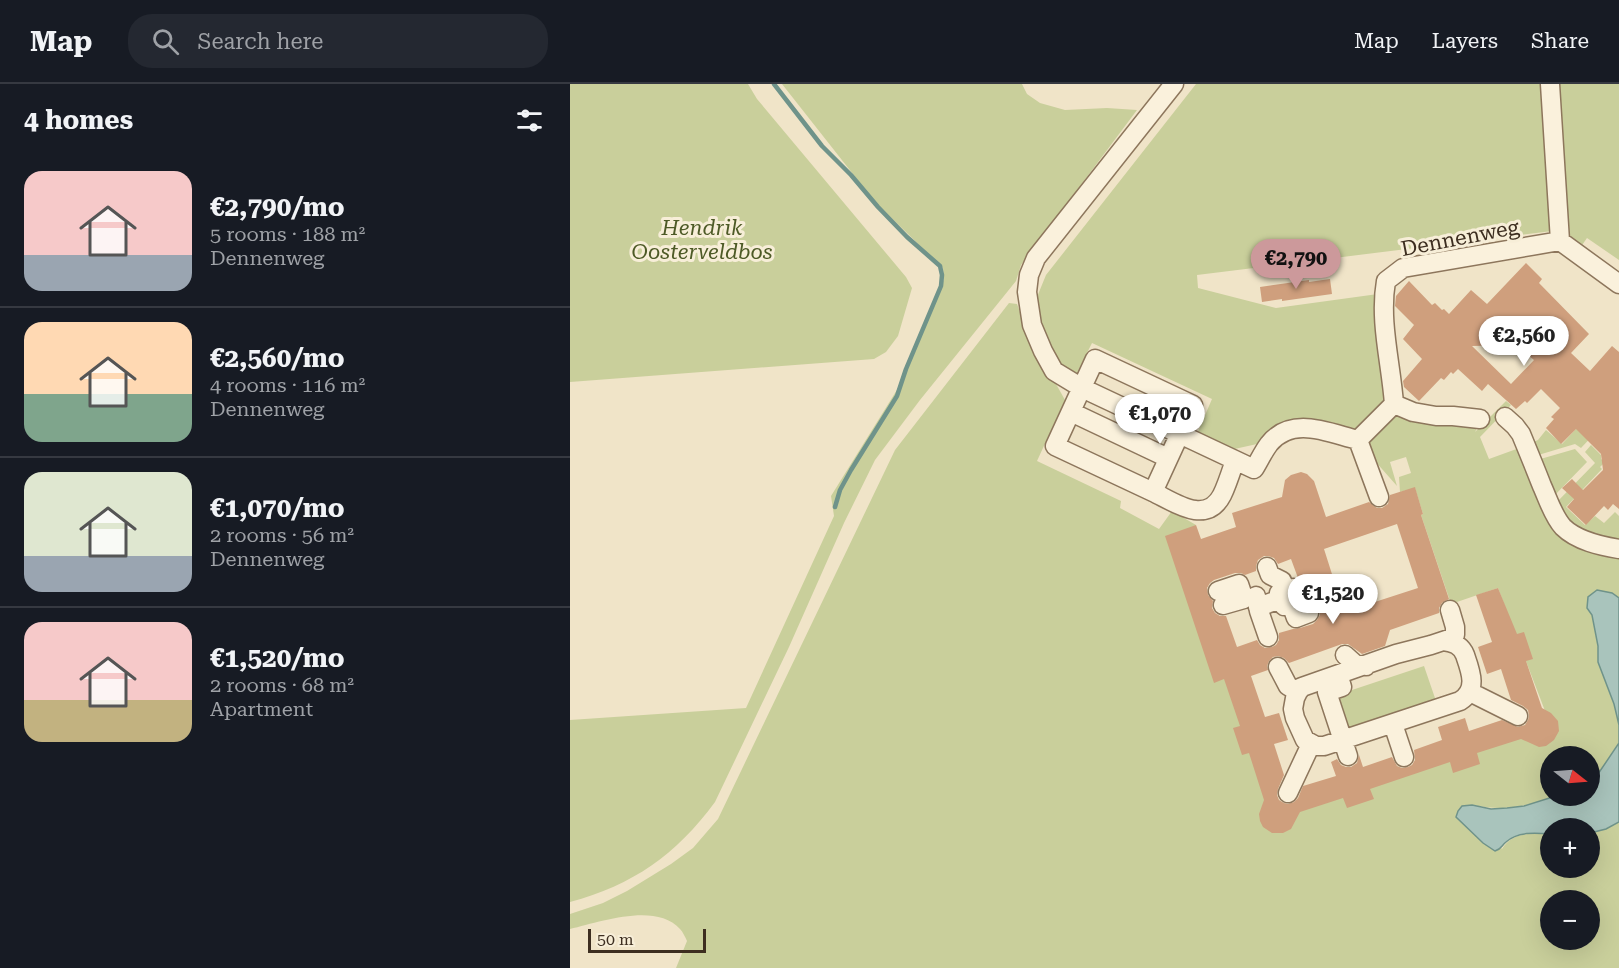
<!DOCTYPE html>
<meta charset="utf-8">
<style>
:root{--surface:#171b24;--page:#242831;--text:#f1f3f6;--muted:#9ea1a6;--line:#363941;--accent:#cc999b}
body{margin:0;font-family:"Roboto Serif",serif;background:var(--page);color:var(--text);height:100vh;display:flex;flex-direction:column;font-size:22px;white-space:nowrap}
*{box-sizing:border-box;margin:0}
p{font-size:20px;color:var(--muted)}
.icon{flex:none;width:33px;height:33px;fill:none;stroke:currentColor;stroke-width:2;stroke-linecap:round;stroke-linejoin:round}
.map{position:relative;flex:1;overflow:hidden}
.panel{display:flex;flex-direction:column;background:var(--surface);width:570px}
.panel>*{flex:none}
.needle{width:39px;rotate:107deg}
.buttons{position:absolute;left:970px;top:662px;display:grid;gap:12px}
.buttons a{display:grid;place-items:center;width:60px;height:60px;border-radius:50%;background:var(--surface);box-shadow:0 6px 24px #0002;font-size:30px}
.scale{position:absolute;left:18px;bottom:15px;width:118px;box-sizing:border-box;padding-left:6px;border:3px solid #3d2e20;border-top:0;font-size:16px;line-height:21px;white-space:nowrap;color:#3d2e20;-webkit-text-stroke:4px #f7eed8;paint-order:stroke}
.price{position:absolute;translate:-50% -51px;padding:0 14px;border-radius:21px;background:#fff;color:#222;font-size:20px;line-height:39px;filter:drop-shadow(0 2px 3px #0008)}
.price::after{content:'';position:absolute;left:50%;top:36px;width:18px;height:14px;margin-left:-9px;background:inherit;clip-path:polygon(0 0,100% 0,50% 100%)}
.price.current{background:var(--accent);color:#111}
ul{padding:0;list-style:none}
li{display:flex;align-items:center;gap:18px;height:150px;padding:0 24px}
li+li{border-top:2px solid var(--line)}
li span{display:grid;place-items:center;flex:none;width:168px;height:120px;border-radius:18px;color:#555}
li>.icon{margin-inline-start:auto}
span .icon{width:72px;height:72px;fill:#fffc;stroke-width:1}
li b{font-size:26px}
h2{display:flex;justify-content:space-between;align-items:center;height:72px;padding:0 24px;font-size:26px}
header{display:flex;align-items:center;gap:36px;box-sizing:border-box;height:84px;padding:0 30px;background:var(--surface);border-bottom:2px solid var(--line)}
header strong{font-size:28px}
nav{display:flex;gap:33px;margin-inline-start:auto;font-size:21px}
.search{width:420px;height:54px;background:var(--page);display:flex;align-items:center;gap:15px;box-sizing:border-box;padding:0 21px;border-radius:24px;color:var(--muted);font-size:22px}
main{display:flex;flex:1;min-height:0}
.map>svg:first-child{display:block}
.green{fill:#c9cf9b;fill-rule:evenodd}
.water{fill:#a9c4bc;stroke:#6f938a;stroke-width:1.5}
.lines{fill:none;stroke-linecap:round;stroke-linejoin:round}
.stream{stroke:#6f938a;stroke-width:4.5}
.building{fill:#cf9f7d;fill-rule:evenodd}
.minor-casing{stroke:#8d765c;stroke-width:21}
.minor{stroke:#faf1dc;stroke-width:18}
.labels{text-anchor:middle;stroke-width:6;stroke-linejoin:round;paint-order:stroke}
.park-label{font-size:21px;font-style:italic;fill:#4d5a26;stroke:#f7eed8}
.street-label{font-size:21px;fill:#3d2e20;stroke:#f7eed8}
</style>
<header>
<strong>Map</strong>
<div class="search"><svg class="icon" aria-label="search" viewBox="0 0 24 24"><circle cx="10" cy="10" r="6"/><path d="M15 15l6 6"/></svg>Search here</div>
<nav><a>Map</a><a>Layers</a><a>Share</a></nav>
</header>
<main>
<section class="panel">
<h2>4 homes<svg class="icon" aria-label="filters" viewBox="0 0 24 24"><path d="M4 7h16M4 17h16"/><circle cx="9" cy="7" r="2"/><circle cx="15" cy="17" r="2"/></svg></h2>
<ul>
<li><span style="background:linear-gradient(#f6c9c9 70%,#9aa5b1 0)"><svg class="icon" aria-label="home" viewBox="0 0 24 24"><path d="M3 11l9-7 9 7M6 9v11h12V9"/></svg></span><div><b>€2,790/mo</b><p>5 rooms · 188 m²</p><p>Dennenweg</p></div></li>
<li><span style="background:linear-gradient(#ffd9b3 60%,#7fa58c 0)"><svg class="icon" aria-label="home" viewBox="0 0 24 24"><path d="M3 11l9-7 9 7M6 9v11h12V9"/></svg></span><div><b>€2,560/mo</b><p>4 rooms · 116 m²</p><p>Dennenweg</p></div></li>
<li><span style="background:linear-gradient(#dfe7d0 70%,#9aa5b1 0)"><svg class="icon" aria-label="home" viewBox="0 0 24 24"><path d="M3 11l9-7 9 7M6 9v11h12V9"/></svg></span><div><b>€1,070/mo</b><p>2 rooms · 56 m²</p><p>Dennenweg</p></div></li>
<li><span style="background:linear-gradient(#f6c9c9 65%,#c2b280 0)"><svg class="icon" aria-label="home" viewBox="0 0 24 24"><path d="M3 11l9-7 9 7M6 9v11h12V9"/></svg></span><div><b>€1,520/mo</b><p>2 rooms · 68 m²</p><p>Apartment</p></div></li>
</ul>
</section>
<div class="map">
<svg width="1049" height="884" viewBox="0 0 1049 884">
<rect width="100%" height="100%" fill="#f0e4c8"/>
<path class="green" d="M0,0H178L187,15L336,193L342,204L328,252L316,268L304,275L0,298Z
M212,0H452L457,10L470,19L495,26L537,24L567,26L451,181L446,197L350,316L305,376L274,439L219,563L145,718C106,771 63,801 0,818V636L176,624L264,432L261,412L330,301L336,280L340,275L374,195L373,184L305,118Z
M626,0H973L982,147L627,191L628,204L706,224L808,210L817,313L806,329L785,353L706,344L687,360L660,366L627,350L642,315L522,259L506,291L488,280L471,240L467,213L476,191Z
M986,0H1049V176L1017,154L1010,164L998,151Z
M439,219L447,220L467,273L475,290L486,300L495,316L467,377L551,417L550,424L589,445L602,427L626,441L609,455L709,729L980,640L928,504L881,520L851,431L853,430L845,404L830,408L829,393L841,389L836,373L820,378L827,402L797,368L798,357L819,333L829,329L894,340L900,343L909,340L905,348L936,317L941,321L910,353L919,375L952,363L983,437L1049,473V514L1042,509L1018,513L1017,524L1022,531L1028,563V578L1044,620L1049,641V659L1026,693L1020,697V672H981V711H989C957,722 937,728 902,721L932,765C942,748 963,749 981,750V783H1020V749L1036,745L1049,738V884H106L117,857C115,853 113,848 110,845C86,818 30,838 0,845V830L33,819L57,807L101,780L123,764L148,735L325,366ZM981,816H1020V855H981Z
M1016,334L1029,345L1011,364L1005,360L965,372L961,359L968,356L976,346L992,360Z
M1021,361L1031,371V375L1035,378L1030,383L1032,385L996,423L1015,441L1025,432L1034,439L1045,428L1049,432V460L1004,445L986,419L1025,379L1015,368Z
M1005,365L1017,378L983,413L967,376Z
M854,582L866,617L780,651L764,612Z"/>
<path class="water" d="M1027,506L1042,509L1049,514V738L1036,745L1020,749V744H981V750C967,749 948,747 936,758C931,762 932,765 925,767L913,759L886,733L888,727L892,722L902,721L921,725L937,724L954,722L989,711H1020V697L1026,693L1049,659V641L1044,620L1028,578V562L1022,531L1017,524L1018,513Z"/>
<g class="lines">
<path class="stream" d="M204,0L252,62L281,91L308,123L337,153L370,182L372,191L371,202L336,285L327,312L281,386L270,406L265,423"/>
</g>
<path class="building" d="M956,179L972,195L969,199L1019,250L1001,269L1020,287L1042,262L1049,268V425L1043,420L1038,426L1034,422L1016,441L997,423L1004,415L992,404L1002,395L1013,406L1033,386L1031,370L1006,345L991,360L976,344L984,335L981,333L990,324L971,305L957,319L955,317L946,325L918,300L912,307L888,285L883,290L881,288L874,296L871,294L849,317L834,303L833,297L852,275L833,255L844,241L825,222L826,212L839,197L862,221L865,219L872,226L874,225L879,230L901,206L917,220ZM946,261L964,276L941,300L902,262Z
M760,195L762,210L712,217V215L692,218L690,203L739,196V198Z
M731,388L737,390L744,397L756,433L799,418L807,424H812L818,420L820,411L845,403L853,430L851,431L879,515L872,519L869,524V529L820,546L815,562L792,570L778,560H772L719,579L714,574L708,572L703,573L699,577L697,582L698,586L681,592L695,633L709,629L718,656L704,660L714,691L708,705L707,711L709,716L714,719L718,720L724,718L728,714L733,702L766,692L761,678L767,675L771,681L776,683H781L787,679L789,671L793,683L822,673L827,682L832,684L838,683L842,681L845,676L844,666L872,656L868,643L895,634L899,647L932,636L948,643L955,641L958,636L959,632L958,626L953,622L941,616L931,585L917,590L908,563L922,558L906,511L928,504L947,550L954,548L963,575L956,577L972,624L981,629L988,637L989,647L984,656L976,662L969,663L951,655L907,669L910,680L883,689L880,678L800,705L804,715L777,724L773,714L730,728L721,745L713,749H702L693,743L690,737L689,730L694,716L679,669L672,671L663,644L670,642L654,595L644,599L595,452L626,441L631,455L666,443L662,429L712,413L715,396L721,391ZM827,440L848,504L774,528L754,465ZM694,472H698L704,474L708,480L721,475L728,494L734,500L739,518L746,521L750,526V531L747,536L743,540L730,544L723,545L709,549V556L706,561L702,563L695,564L690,561L687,556L667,563L656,532H650L645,529L642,524L643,517L638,511L637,504L640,499L644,496L665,489H671L675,491L686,487V482L688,476Z"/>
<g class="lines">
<g class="minor-casing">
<path id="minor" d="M604,0L466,174L459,191L457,208L462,241L473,267L484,287L512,304L684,385C689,377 693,368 699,360C722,331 759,349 788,356L824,320C821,279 809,237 816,197L833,184L990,157L1049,200
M980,0L990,157
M525,275L623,321L583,408L485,362Z
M824,320L843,328L866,332H883L910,335
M501,328L598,374
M935,333L945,342L951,350C958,367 965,384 972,402C978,415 983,432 993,443C1007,457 1031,462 1049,465
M788,356L809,413
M583,408C604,418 636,442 652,411C657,401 661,388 665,376
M697,483L700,491L712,497L715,507
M648,507L669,500L674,515L653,521
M686,512L689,527L698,553
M711,515L709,509L723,504L728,517L721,520
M688,523L711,515L714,522L721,520L726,534L739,529
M873,557C883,558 891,561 895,571C901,588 908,606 890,617L754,662H746L735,656L725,634L723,625L725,614L728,608L732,603L826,570L861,561L882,554L885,551V543L880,526
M775,571L785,580L796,582
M708,583L718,602L725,606L732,603
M769,593L772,603L757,608L778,672
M900,608L948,632
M823,640L834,673
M718,709L741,660"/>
</g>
<use href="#minor" class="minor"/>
</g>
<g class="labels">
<g class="park-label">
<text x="132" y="151">Hendrik<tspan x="132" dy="24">Oosterveldbos</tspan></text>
</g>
<g class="street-label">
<text transform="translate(890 154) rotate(-11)" y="7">Dennenweg</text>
</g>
</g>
</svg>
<div class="buttons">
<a><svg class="needle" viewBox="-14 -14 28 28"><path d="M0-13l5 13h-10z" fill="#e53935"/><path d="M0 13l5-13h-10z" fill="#9ea1a6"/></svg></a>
<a>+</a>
<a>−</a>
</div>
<div class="scale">50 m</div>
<b class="price current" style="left:726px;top:206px">€2,790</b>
<b class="price" style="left:954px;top:283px">€2,560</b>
<b class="price" style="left:590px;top:361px">€1,070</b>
<b class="price" style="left:763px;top:541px">€1,520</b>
</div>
</main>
